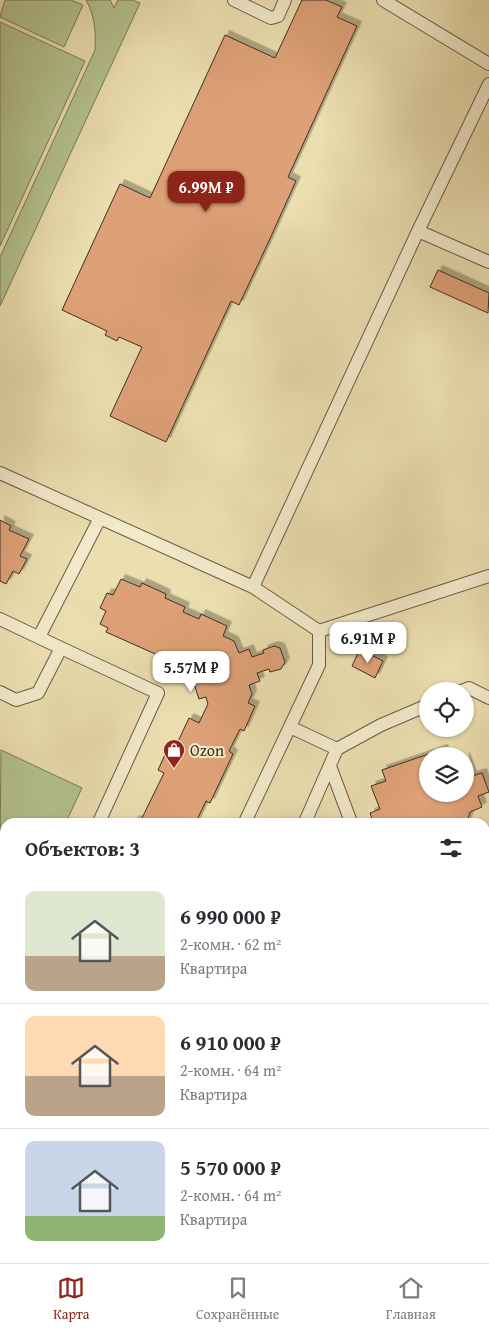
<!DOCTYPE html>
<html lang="ru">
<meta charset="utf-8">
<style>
:root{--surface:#fff;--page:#f7f7f7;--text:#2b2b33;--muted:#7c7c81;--line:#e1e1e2;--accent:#8f2418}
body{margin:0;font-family:"Gentium Book Plus",serif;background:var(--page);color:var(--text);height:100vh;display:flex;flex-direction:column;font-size:19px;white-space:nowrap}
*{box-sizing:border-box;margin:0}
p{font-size:16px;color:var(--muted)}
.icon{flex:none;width:28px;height:28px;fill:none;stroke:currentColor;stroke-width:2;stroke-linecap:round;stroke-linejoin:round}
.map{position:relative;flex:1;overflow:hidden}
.sheet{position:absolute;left:0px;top:818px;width:490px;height:446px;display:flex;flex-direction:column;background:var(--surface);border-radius:15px 15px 0 0;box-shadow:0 1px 4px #0004}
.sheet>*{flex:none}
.tools{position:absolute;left:419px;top:682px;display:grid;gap:10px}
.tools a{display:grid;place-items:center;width:55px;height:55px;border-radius:50%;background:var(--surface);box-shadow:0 1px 4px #0004;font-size:25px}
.price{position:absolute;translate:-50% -42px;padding:0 11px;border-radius:10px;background:#fff;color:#222;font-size:16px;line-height:32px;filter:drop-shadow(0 1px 2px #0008)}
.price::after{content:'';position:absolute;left:50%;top:30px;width:15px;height:11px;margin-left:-8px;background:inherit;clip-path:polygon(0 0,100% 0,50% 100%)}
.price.current{background:var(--accent);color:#fff}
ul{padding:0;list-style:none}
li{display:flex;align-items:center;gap:15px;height:125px;padding:0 25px}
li+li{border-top:1px solid var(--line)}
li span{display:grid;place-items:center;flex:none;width:140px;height:100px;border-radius:10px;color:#555}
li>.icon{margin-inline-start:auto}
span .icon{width:60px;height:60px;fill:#fffc;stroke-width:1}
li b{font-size:21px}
h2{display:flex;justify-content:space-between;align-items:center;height:60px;padding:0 25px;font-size:21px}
.dock{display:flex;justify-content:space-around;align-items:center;height:70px;border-top:1px solid var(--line);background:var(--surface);font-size:14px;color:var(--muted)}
.dock a{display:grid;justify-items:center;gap:2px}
.dock .current{color:var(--accent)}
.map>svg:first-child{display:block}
.green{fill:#b3c28e;stroke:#7a7858}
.building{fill:#dea177;stroke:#412d23;filter:url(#shadow)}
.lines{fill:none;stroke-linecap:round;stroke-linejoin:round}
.lane-casing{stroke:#6c5946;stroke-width:14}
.street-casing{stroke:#6c5946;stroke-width:27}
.secondary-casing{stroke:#412d23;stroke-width:29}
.lane{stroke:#f2eacb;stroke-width:12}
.street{stroke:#f2eacb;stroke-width:25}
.secondary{stroke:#f2eacb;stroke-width:28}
.labels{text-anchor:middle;stroke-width:4;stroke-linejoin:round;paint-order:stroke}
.poi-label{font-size:16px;fill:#412d23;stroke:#f2eacb;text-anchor:start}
</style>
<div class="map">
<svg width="489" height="1263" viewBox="0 0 489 1263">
<defs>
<filter id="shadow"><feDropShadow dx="4.5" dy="-4.5" stdDeviation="0" flood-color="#0004"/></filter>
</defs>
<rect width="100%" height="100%" fill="#ebdeaf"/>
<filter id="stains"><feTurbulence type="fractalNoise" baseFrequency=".004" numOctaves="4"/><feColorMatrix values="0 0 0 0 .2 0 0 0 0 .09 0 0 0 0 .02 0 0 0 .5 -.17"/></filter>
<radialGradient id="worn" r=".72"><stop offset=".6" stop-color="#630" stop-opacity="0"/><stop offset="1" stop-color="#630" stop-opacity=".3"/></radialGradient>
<path class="green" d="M5,0H71L83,5L64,47L0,17Z
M86,0H110L114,8L118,0H132L140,3L0,306V257L95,50C96,32 95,16 86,0Z
M0,22L85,61L0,246Z
M1,750L82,788L66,822H5V855L0,853Z"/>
<path class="building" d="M302,0H326L342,7L337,17L357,26L288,177L296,181L268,243L239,305L231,301L166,442L110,416L142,347L119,337L117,341L105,335L107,331L62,310L120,184L150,198L225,35L275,58Z
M438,270L489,293L488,313L430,287Z
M0,520L11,526L9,530L29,539L20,556L27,559L19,574L13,571L6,584L0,581Z
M121,579L140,587L142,583L166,594L165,598L185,607L183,612L199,619L201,614L227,626L223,636L234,641L239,653L249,649L252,657L264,653L263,650L274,646L280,648L285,662L281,669L270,672L269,669L257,673L260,681L249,685L252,694L248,703L255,706L244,731L240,729L229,751L233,754L210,803L206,801L196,822H133L135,820L140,822L164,773L158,770L168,748L174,750L189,718L199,723L208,704L206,697L199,699L190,672L197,669L194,661L177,652L174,658L164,653L162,657L106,632L108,628L100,624L106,611L100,608L107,593L113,595Z
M360,649L383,661L375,678L352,666Z
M443,749L446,756H428V794H465V757L472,776L482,773L489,792L478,796L482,807L470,812L467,822H373L370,813L380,809L371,786L386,781L382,770Z
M0,936L5,938L2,944L5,945V1000L2,999L0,1004Z
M0,1163L5,1165V1244L2,1250L0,1249Z"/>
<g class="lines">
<g class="lane-casing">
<path id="lane" d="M234,0L271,18L278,16L285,0
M383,0L489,64
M418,231L489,262
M0,473L253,587L319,631
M253,587L418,231L489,84
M0,619L61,648L38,693L16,700L0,692
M39,637L100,518
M61,648L158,693L99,822
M461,691L469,688L489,698
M290,727L337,749L381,725L428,705
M330,766L351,822
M245,822L319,665V631L489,576
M305,822L337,749
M0,908L5,910
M0,1049L5,1051
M0,1119L5,1121
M0,1256L14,1263
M58,1259L66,1263
M308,1259L318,1263
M41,1263L43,1259
M92,1263L98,1259"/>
</g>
<g class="street-casing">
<path id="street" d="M485,1004L489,995
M364,1263L366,1259"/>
</g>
<g class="secondary-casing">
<path id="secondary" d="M485,1194L489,1185
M453,1263L455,1259"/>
</g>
<use href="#lane" class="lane"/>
<use href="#street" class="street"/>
<use href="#secondary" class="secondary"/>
</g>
<defs>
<g id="shop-pin" transform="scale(1.125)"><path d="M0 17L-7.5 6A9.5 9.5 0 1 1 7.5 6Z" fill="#8f2418" stroke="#f2eacb"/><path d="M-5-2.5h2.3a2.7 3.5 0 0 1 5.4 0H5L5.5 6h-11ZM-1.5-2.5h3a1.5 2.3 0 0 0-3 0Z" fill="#fff"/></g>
</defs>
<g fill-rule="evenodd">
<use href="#shop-pin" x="174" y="750"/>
</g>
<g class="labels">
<g class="poi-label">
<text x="190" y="756">Ozon</text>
</g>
</g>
<rect width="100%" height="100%" filter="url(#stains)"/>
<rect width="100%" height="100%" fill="url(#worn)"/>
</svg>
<div class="tools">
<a><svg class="icon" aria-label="locate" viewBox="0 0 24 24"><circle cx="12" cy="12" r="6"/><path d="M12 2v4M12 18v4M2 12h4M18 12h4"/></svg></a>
<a><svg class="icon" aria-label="layers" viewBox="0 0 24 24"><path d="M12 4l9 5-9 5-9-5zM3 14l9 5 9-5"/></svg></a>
</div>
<b class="price current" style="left:206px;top:213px">6.99M ₽</b>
<b class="price" style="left:368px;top:664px">6.91M ₽</b>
<b class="price" style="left:191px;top:693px">5.57M ₽</b>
<section class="sheet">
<h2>Объектов: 3<svg class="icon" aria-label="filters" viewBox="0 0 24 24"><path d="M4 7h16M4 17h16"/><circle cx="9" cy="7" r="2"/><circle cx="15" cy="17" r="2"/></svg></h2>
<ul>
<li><span style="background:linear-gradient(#dfe7d0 65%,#b9a48a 0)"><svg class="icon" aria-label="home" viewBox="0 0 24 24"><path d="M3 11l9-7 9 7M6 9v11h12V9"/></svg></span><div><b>6 990 000 ₽</b><p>2-комн. · 62 m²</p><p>Квартира</p></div></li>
<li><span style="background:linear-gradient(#ffd9b3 60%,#b9a48a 0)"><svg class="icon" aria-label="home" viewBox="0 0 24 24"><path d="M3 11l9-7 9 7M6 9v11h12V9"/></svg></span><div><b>6 910 000 ₽</b><p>2-комн. · 64 m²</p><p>Квартира</p></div></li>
<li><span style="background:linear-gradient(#c9d6e8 75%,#8fb573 0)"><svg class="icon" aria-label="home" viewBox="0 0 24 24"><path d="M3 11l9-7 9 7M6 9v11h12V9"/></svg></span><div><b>5 570 000 ₽</b><p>2-комн. · 64 m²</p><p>Квартира</p></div></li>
</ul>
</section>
</div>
<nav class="dock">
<a class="current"><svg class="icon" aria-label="map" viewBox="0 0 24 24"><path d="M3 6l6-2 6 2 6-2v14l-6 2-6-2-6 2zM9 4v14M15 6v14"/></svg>Карта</a>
<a><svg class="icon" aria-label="saved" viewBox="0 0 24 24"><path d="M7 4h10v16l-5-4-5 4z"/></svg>Сохранённые</a>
<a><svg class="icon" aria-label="home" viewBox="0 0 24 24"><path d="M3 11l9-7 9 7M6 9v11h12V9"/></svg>Главная</a>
</nav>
